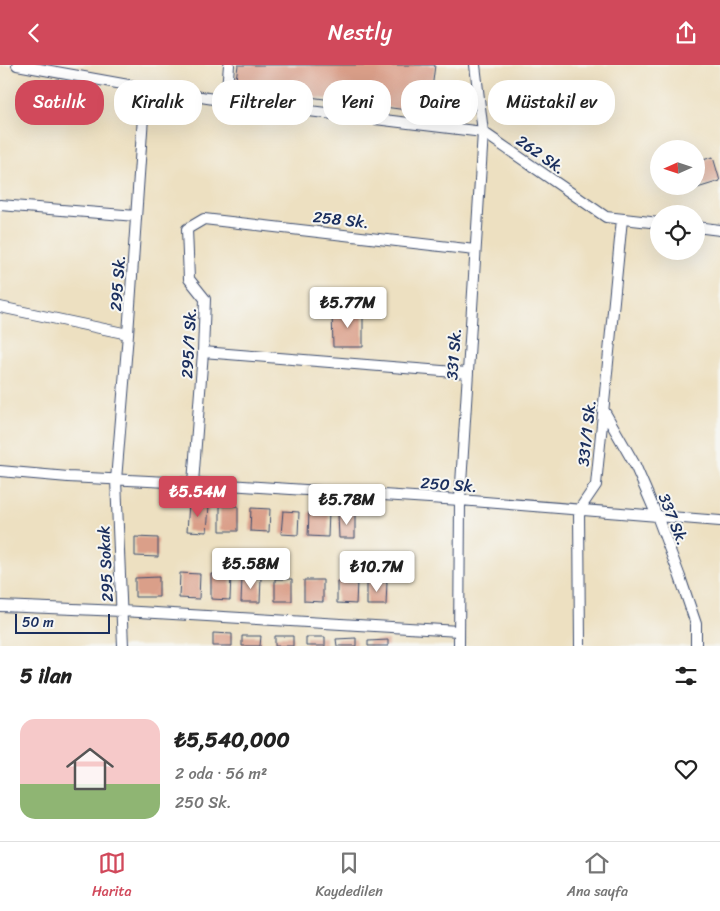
<!DOCTYPE html>
<html lang="tr">
<meta charset="utf-8">
<style>
:root{--surface:#fff;--page:#f6f6f6;--text:#222;--muted:#767676;--line:#e0e0e0;--accent:#d1495b}
body{margin:0;font-family:Sriracha,sans-serif;background:var(--page);color:var(--text);height:100vh;display:flex;flex-direction:column;font-size:19px;white-space:nowrap}
*{box-sizing:border-box;margin:0}
p{font-size:16px;color:var(--muted)}
.icon{flex:none;width:28px;height:28px;fill:none;stroke:currentColor;stroke-width:2;stroke-linecap:round;stroke-linejoin:round}
.map{position:relative;height:581px;overflow:hidden}
.side{display:flex;flex-direction:column;background:var(--surface);flex:1}
.side>*{flex:none}
.top-card{position:absolute;left:15px;top:15px;width:690px;height:45px;display:flex;gap:10px}
.needle{width:32px;rotate:267deg}
.tools{position:absolute;left:650px;top:75px;display:grid;gap:10px}
.tools a{display:grid;place-items:center;width:55px;height:55px;border-radius:50%;background:var(--surface);box-shadow:0 5px 20px #0002;font-size:25px}
.scale{position:absolute;left:15px;bottom:12px;width:95px;box-sizing:border-box;padding-left:5px;border:2px solid #1b2f5e;border-top:0;font-size:14px;line-height:18px;white-space:nowrap;color:#1b2f5e;-webkit-text-stroke:4px #f6f6f2;paint-order:stroke}
.price{position:absolute;translate:-50% -42px;padding:0 11px;border-radius:5px;background:#fff;color:#222;font-size:16px;line-height:32px;filter:drop-shadow(0 1px 2px #0008)}
.price::after{content:'';position:absolute;left:50%;top:30px;width:15px;height:11px;margin-left:-8px;background:inherit;clip-path:polygon(0 0,100% 0,50% 100%)}
.price.selected{background:var(--accent);color:#fff}
ul{padding:0;list-style:none}
li{display:flex;align-items:center;gap:15px;height:125px;padding:0 20px}
li+li{border-top:1px solid var(--line)}
li span{display:grid;place-items:center;flex:none;width:140px;height:100px;border-radius:15px;color:#555}
li>.icon{margin-inline-start:auto}
span .icon{width:60px;height:60px;fill:#fffc;stroke-width:1}
li b{font-size:21px}
h2{display:flex;justify-content:space-between;align-items:center;height:60px;padding:0 20px;font-size:21px}
.chip{padding:0 18px;border-radius:20px;background:var(--surface);box-shadow:0 5px 20px #0002;font-size:18px;line-height:45px}
.chip.selected{background:var(--accent);color:#fff}
header{display:flex;justify-content:space-between;align-items:center;height:65px;padding:0 20px;background:var(--accent);color:#fff;font-size:22px;font-weight:600}
.menu{display:flex;justify-content:space-around;align-items:center;height:70px;border-top:1px solid var(--line);background:var(--surface);font-size:14px;color:var(--muted)}
.menu a{display:grid;justify-items:center;gap:2px}
.menu .selected{color:var(--accent)}
.map>svg:first-child{display:block}
.building{fill:#da9f89}
.lines{fill:none;stroke-linecap:round;stroke-linejoin:round}
.minor-casing{stroke:#3a4a6d;stroke-width:12}
.minor{stroke:#fff;stroke-width:10}
.labels{text-anchor:middle;stroke-width:4;stroke-linejoin:round;paint-order:stroke}
.street-label{font-size:16px;fill:#1b2f5e;stroke:#f6f6f2}
</style>
<header><svg class="icon" aria-label="back" viewBox="0 0 24 24"><path d="M15 5l-7 7 7 7"/></svg>Nestly<svg class="icon" aria-label="share" viewBox="0 0 24 24"><path d="M12 15V3M7 8l5-5 5 5M5 13v7h14v-7"/></svg></header>
<div class="map">
<svg width="720" height="581" viewBox="0 0 720 581">
<rect width="100%" height="100%" fill="#f6f6f2"/>
<filter id="ink" filterUnits="userSpaceOnUse"><feTurbulence type="fractalNoise" baseFrequency=".02" numOctaves="2"/><feDisplacementMap in="SourceGraphic" scale="10" xChannelSelector="R" yChannelSelector="G"/><feConvolveMatrix kernelMatrix="1 2 1 2 8 2 1 2 1" color-interpolation-filters="sRGB"/></filter>
<filter id="wash" filterUnits="userSpaceOnUse"><feTurbulence type="fractalNoise" baseFrequency=".0096" numOctaves="4" result="noise"/><feDisplacementMap in="SourceGraphic" scale="20" xChannelSelector="R" yChannelSelector="G"/><feGaussianBlur stdDeviation="1.12" result="paint"/><feColorMatrix in="noise" values="0 0 0 0 0 0 0 0 0 0 0 0 0 0 0 0 0 1.4 0 .05"/><feComposite in="paint" operator="in"/></filter>
<g filter="url(#wash)">
<rect width="100%" height="100%" fill="#ede0c1"/>
<g id="blocks">
<path class="building" d="M238,0H435L429,48L235,22Z
M713,92L720,116L694,124L693,121H696V97Z
M332,247H363V282H333Z
M189,438L209,440L207,467L187,466Z
M220,441H238V466H220Z
M251,443L270,444L269,467L250,466Z
M283,446L299,447L298,470L281,469Z
M309,447H329L328,472L308,471Z
M355,448V473H339L338,449Z
M135,472L158,473V492L135,491Z
M180,508L200,509L199,534L179,533Z
M211,509H231L230,535L211,534Z
M159,512V532H135V513Z
M242,513H261L260,537H241Z
M275,514H292V536H275Z
M304,515H323V537L304,536Z
M337,516L357,517L356,539L337,538Z
M367,517H387L386,540H367Z
M213,568L232,569V581H213Z
M242,571H261L260,581H242Z
M275,571H293V581H275Z
M306,572H325V581H306Z
M356,573V581H337L336,574Z
M388,575V581H368V576Z"/>
</g>
</g>
<g filter="url(#ink)">
<use href="#blocks" fill-opacity="0" stroke="#3a4a6d" stroke-width="1"/>
<g class="lines">
<g class="minor-casing">
<path id="minor" d="M17,0L145,23L226,36L483,67L606,152L659,158
M226,36L229,0
M0,140L136,151
M696,162L720,165
M0,242L128,269
M203,287L467,308
M603,344L635,400L657,451L680,512L696,559V581
M0,406L68,412L229,420L460,435L720,456
M193,418L203,287L205,234L189,214L187,164L204,154L475,185
M0,541L122,546L459,566
M123,581L116,415L128,269L145,23
M459,581L460,435L483,67L475,0
M580,581L579,445L596,420L622,154"/>
</g>
<use href="#minor" class="minor"/>
</g>
</g>
<g class="labels">
<g class="street-label">
<text transform="translate(541 89) rotate(35)" y="6">262 Sk.</text>
<text transform="translate(341 154) rotate(6)" y="6">258 Sk.</text>
<text transform="translate(117 218) rotate(-86)" y="6">295 Sk.</text>
<text transform="translate(188 278) rotate(-87)" y="6">295/1 Sk.</text>
<text transform="translate(453 289) rotate(-86)" y="6">331 Sk.</text>
<text transform="translate(586 368) rotate(-84)" y="6">331/1 Sk.</text>
<text transform="translate(449 419) rotate(4)" y="6">250 Sk.</text>
<text transform="translate(674 454) rotate(68)" y="6">337 Sk.</text>
<text transform="translate(105 499) rotate(-93)" y="6">295 Sokak</text>
</g>
</g>
</svg>
<div class="tools">
<a><svg class="needle" viewBox="-14 -14 28 28"><path d="M0-13l5 13h-10z" fill="#e53935"/><path d="M0 13l5-13h-10z" fill="#767676"/></svg></a>
<a><svg class="icon" aria-label="locate" viewBox="0 0 24 24"><circle cx="12" cy="12" r="6"/><path d="M12 2v4M12 18v4M2 12h4M18 12h4"/></svg></a>
</div>
<div class="scale">50 m</div>
<b class="price" style="left:348px;top:264px">₺5.77M</b>
<b class="price selected" style="left:198px;top:453px">₺5.54M</b>
<b class="price" style="left:347px;top:461px">₺5.78M</b>
<b class="price" style="left:251px;top:525px">₺5.58M</b>
<b class="price" style="left:377px;top:528px">₺10.7M</b>
<div class="top-card">
<a class="chip selected">Satılık</a>
<a class="chip">Kiralık</a>
<a class="chip">Filtreler</a>
<a class="chip">Yeni</a>
<a class="chip">Daire</a>
<a class="chip">Müstakil ev</a>
</div>
</div>
<section class="side">
<h2>5 ilan<svg class="icon" aria-label="filters" viewBox="0 0 24 24"><path d="M4 7h16M4 17h16"/><circle cx="9" cy="7" r="2"/><circle cx="15" cy="17" r="2"/></svg></h2>
<ul>
<li><span style="background:linear-gradient(#f6c9c9 65%,#8fb573 0)"><svg class="icon" aria-label="home" viewBox="0 0 24 24"><path d="M3 11l9-7 9 7M6 9v11h12V9"/></svg></span><div><b>₺5,540,000</b><p>2 oda · 56 m²</p><p>250 Sk.</p></div><svg class="icon" aria-label="heart" viewBox="0 0 24 24"><path d="M12 20l-8-8c-3-5 5-10 8-4 3-6 11-1 8 4z"/></svg></li>
</ul>
</section>
<nav class="menu">
<a class="selected"><svg class="icon" aria-label="map" viewBox="0 0 24 24"><path d="M3 6l6-2 6 2 6-2v14l-6 2-6-2-6 2zM9 4v14M15 6v14"/></svg>Harita</a>
<a><svg class="icon" aria-label="saved" viewBox="0 0 24 24"><path d="M7 4h10v16l-5-4-5 4z"/></svg>Kaydedilen</a>
<a><svg class="icon" aria-label="home" viewBox="0 0 24 24"><path d="M3 11l9-7 9 7M6 9v11h12V9"/></svg>Ana sayfa</a>
</nav>
